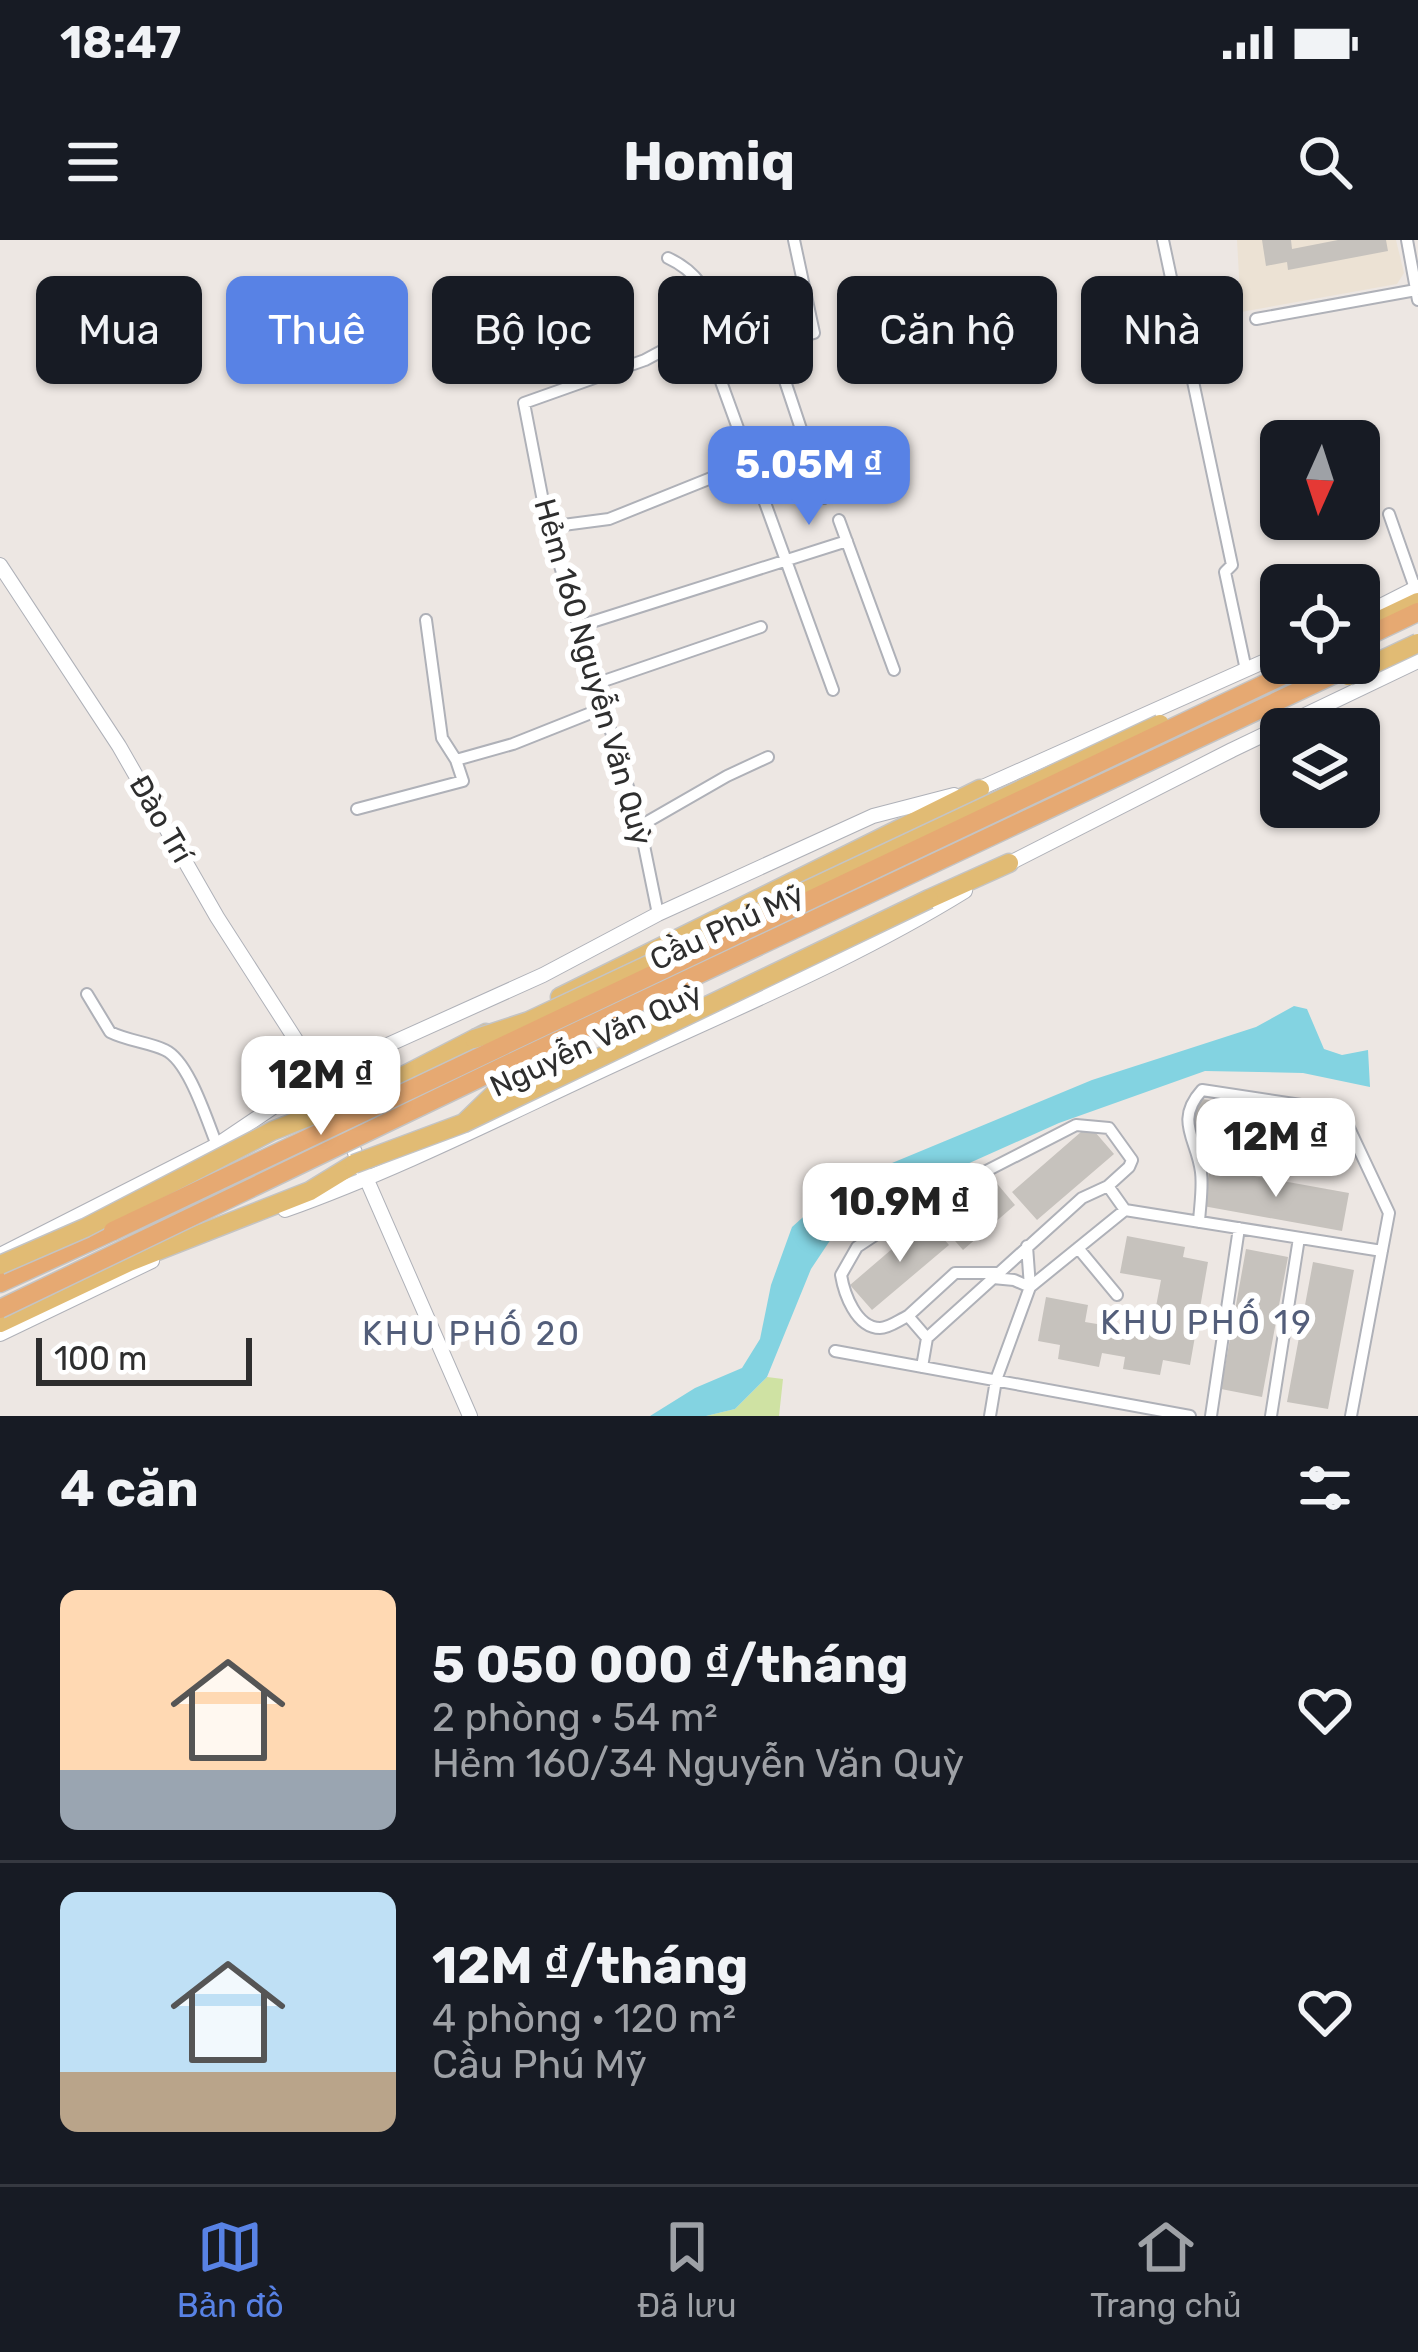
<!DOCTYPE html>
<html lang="vi">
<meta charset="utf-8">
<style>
:root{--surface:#171b24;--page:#20242c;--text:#f1f3f6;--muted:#9ea1a6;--line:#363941;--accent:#5882e5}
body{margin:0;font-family:Rubik,sans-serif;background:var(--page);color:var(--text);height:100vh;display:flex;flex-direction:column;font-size:45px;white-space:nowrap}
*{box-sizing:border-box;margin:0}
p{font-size:39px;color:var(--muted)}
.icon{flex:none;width:66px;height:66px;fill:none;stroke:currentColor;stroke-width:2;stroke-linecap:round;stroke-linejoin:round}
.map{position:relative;height:1176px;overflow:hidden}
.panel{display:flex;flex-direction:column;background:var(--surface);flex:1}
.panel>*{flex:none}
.top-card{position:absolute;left:36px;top:36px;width:1347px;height:108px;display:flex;gap:24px}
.needle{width:78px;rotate:183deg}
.buttons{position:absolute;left:1260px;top:180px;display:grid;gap:24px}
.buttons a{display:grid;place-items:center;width:120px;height:120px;border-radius:18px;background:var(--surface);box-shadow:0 3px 9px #0004;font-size:60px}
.scale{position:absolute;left:36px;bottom:30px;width:216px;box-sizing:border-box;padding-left:12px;border:6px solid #2e2e2e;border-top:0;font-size:33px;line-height:42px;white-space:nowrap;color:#2e2e2e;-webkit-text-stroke:9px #fff;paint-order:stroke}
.price{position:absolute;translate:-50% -102px;padding:0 27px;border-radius:24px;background:#fff;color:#222;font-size:39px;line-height:78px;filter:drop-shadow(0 3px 6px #0008)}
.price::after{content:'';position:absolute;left:50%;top:72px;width:36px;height:27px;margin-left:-18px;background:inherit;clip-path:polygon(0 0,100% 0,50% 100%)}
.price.current{background:var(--accent);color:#fff}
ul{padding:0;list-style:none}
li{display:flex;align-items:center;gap:36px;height:300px;padding:0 60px}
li+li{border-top:3px solid var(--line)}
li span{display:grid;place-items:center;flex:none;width:336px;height:240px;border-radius:18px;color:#555}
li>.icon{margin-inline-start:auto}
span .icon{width:144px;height:144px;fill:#fffc;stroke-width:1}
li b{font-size:51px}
h2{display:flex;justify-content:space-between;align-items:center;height:144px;padding:0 60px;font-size:51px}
.tag{padding:0 42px;border-radius:18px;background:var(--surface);box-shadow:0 3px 9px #0004;font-size:42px;line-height:108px}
.tag.current{background:var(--accent);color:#fff}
.status{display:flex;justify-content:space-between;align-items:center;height:84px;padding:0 60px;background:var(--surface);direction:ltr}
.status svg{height:33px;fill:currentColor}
header{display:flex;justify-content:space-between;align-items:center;height:156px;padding:0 60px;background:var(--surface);font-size:54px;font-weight:700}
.tab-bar{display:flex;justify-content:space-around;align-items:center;height:168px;border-top:3px solid var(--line);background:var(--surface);font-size:33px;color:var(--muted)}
.tab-bar a{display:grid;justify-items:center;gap:6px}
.tab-bar .current{color:var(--accent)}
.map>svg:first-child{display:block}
.education{fill:#ece2d4}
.pitch{fill:#cfe2a3}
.water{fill:#83d3e1}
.building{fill:#c6c2bd}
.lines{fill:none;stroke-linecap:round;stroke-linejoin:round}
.minor-casing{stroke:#afb1b8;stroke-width:14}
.tertiary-casing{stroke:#afb1b8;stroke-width:16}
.primary-casing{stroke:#c4c4c4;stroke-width:21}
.trunk-casing{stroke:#c4c4c4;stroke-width:21}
.minor{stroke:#fff;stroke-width:10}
.tertiary{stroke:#fff;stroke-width:14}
.primary{stroke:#e1bb74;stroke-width:18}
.trunk{stroke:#e6a972;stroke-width:18}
.primary-bridge-casing{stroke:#c4c4c4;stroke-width:21;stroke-linecap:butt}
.trunk-bridge-casing{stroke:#c4c4c4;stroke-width:21;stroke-linecap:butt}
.primary-bridge{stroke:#e1bb74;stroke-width:18}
.trunk-bridge{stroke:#e6a972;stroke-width:18}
.labels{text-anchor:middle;stroke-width:12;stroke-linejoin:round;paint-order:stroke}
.street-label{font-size:30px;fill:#2e2e2e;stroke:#fff}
.neighbourhood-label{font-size:33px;letter-spacing:3px;fill:#535e7a;stroke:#fff}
</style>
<div class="status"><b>18:47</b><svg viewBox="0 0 49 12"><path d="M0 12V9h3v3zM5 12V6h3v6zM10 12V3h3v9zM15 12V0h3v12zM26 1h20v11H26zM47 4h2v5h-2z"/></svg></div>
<header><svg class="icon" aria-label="menu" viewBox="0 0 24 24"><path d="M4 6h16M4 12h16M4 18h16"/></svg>Homiq<svg class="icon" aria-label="search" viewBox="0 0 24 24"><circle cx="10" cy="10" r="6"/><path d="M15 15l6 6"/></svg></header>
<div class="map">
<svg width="1418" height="1176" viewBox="0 0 1418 1176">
<rect width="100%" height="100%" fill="#ede7e3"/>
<path class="education" d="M1237,0H1396L1404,33L1397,44L1241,72Z"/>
<path class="pitch" d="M767,1137L783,1139L779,1176H706L735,1169Z"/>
<path class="water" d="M1294,766L1307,769L1324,809L1342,815L1368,810L1370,847L1303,833L1205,831L1059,883L918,946L839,987L811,1029L767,1137L735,1169L706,1176H650L695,1148L742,1128L760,1099L771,1045L792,987L839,945L1092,840L1256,787Z"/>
<path class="building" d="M1262,0H1291L1292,9L1338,0H1386L1388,11L1288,30L1287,22L1266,26Z
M1197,858L1326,881L1319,920L1190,897Z
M1089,885L1114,914L1037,980L1012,952Z
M1210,928L1349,953L1342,991L1203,966Z
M994,940L1015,965L963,1010L941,985Z
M927,979L949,1005L872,1070L850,1045Z
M1127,996L1185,1007L1183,1017L1208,1022L1190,1125L1163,1120L1160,1135L1123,1129L1125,1117L1102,1113L1099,1127L1058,1119L1060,1105L1038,1101L1046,1057L1088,1065L1085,1082L1151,1093L1161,1040L1120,1033Z
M1246,1009L1288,1017L1262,1157L1221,1149Z
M1313,1022L1354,1030L1328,1169L1287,1162Z"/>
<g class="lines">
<g class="minor-casing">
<path id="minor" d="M1163,0L1232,325L1225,332L1246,430
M1407,0L1418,60
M668,18C694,30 713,53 714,83
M1256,79L1416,50
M772,102L824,258
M719,136L833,450
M1389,274L1415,348
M839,280L894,430
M548,287L609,279L751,222
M576,387L847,301
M595,444L761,387
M456,520L513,504L601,469
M357,569L463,541L456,520L442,498L426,380
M640,586L727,536L768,517
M658,674L640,586L548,287L524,163L645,120L714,83L730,115L814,93L794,0
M87,754L110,792C128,801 148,802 165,810C189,821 207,881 217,905
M1199,982C1200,965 1203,948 1201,932C1197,899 1174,881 1202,850L1341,871L1389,973L1351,1176
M1027,1006L1030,1047
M1078,1008L1117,1055
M993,1038L1014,1040L1030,1047
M908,1076L955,1033H998
M927,1098L908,1076C899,1080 889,1088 880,1088C856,1088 844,1053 841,1035L857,1007L922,964L1076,885L1109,888L1132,920L1129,927L1108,946
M835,1111L1190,1176
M922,1127L927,1098L1082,958L1108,946L1125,970
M990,1176L996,1140L1030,1047L1125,970L1382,1011
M1211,1176L1239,988
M1271,1176L1299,998"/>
</g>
<g class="tertiary-casing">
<path id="tertiary" d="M0,325L119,506L217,677L319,836L336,872
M1359,377L1418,347
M976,550L1281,414
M1004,626L1232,510L1418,421
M346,892L470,1176
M285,970C400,929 509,873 620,822C736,768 855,719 965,651
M0,1015L217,905L319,836L543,735L658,674L873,576L954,555
M0,1094L152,1021"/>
</g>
<g class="primary-casing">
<path id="primary" d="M1359,390L1418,362
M929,659L1009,623
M560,757L980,549
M370,853L486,793
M0,1083L129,1022L310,951L354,924"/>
</g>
<g class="trunk-casing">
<path id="trunk" d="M1359,400L1418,372
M0,1043L113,991"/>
</g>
<use href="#minor" class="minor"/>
<use href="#tertiary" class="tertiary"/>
<use href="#primary" class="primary"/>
<use href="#trunk" class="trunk"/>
<g class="primary-bridge-casing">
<path id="primary-bridge" d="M1348,436L1418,403
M474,799L529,781L1160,484
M464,883L525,824L542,816
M354,924L464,883L929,659
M0,1025L85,988L272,891L370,853"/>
</g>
<g class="trunk-bridge-casing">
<path id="trunk-bridge" d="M113,991L1309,423
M0,1069L523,817L1358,423"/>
</g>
<use href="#primary-bridge" class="primary-bridge"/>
<use href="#trunk-bridge" class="trunk-bridge"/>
</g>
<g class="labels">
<g class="street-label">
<text transform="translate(593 432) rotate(74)" y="10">Hẻm 160 Nguyễn Văn Quỳ</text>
<text transform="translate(161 579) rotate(60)" y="10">Đào Trí</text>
<text transform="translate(727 687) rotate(-25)" y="10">Cầu Phú Mỹ</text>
<text transform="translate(596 800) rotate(-25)" y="10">Nguyễn Văn Quỳ</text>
</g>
<g class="neighbourhood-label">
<text x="1207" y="1094">KHU PHỐ 19</text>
<text x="472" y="1105">KHU PHỐ 20</text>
</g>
</g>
</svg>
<div class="buttons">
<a><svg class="needle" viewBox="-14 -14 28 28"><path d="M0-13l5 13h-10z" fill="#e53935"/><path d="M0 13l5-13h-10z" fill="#9ea1a6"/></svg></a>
<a><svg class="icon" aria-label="locate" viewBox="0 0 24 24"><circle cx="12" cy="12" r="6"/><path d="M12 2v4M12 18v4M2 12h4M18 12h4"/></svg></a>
<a><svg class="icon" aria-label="layers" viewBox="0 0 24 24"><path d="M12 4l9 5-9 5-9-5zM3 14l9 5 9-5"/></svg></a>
</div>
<div class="scale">100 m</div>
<b class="price current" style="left:809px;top:288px">5.05M ₫</b>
<b class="price" style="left:321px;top:898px">12M ₫</b>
<b class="price" style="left:1276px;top:960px">12M ₫</b>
<b class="price" style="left:900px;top:1025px">10.9M ₫</b>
<div class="top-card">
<a class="tag">Mua</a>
<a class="tag current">Thuê</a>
<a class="tag">Bộ lọc</a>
<a class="tag">Mới</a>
<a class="tag">Căn hộ</a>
<a class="tag">Nhà</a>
</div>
</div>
<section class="panel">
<h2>4 căn<svg class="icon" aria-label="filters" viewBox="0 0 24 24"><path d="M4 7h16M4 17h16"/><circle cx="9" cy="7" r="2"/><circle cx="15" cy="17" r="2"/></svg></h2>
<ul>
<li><span style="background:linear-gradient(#ffd9b3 75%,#9aa5b1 0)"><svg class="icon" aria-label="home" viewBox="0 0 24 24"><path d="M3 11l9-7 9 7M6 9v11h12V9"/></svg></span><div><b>5 050 000 ₫/tháng</b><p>2 phòng · 54 m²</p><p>Hẻm 160/34 Nguyễn Văn Quỳ</p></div><svg class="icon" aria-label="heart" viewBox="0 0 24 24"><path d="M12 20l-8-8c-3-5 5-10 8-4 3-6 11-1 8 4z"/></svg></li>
<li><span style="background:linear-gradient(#bfe0f5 75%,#b9a48a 0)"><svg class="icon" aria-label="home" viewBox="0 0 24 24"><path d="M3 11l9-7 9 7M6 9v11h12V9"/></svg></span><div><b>12M ₫/tháng</b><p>4 phòng · 120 m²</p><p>Cầu Phú Mỹ</p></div><svg class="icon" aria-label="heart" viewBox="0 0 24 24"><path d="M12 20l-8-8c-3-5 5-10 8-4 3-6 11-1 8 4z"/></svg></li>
</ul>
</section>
<nav class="tab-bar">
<a class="current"><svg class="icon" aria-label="map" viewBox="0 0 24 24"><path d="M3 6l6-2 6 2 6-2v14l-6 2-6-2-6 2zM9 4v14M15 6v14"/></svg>Bản đồ</a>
<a><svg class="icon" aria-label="saved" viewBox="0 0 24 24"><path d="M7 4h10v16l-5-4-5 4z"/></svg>Đã lưu</a>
<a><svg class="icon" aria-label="home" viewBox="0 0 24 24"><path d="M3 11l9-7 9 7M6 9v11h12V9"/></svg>Trang chủ</a>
</nav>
